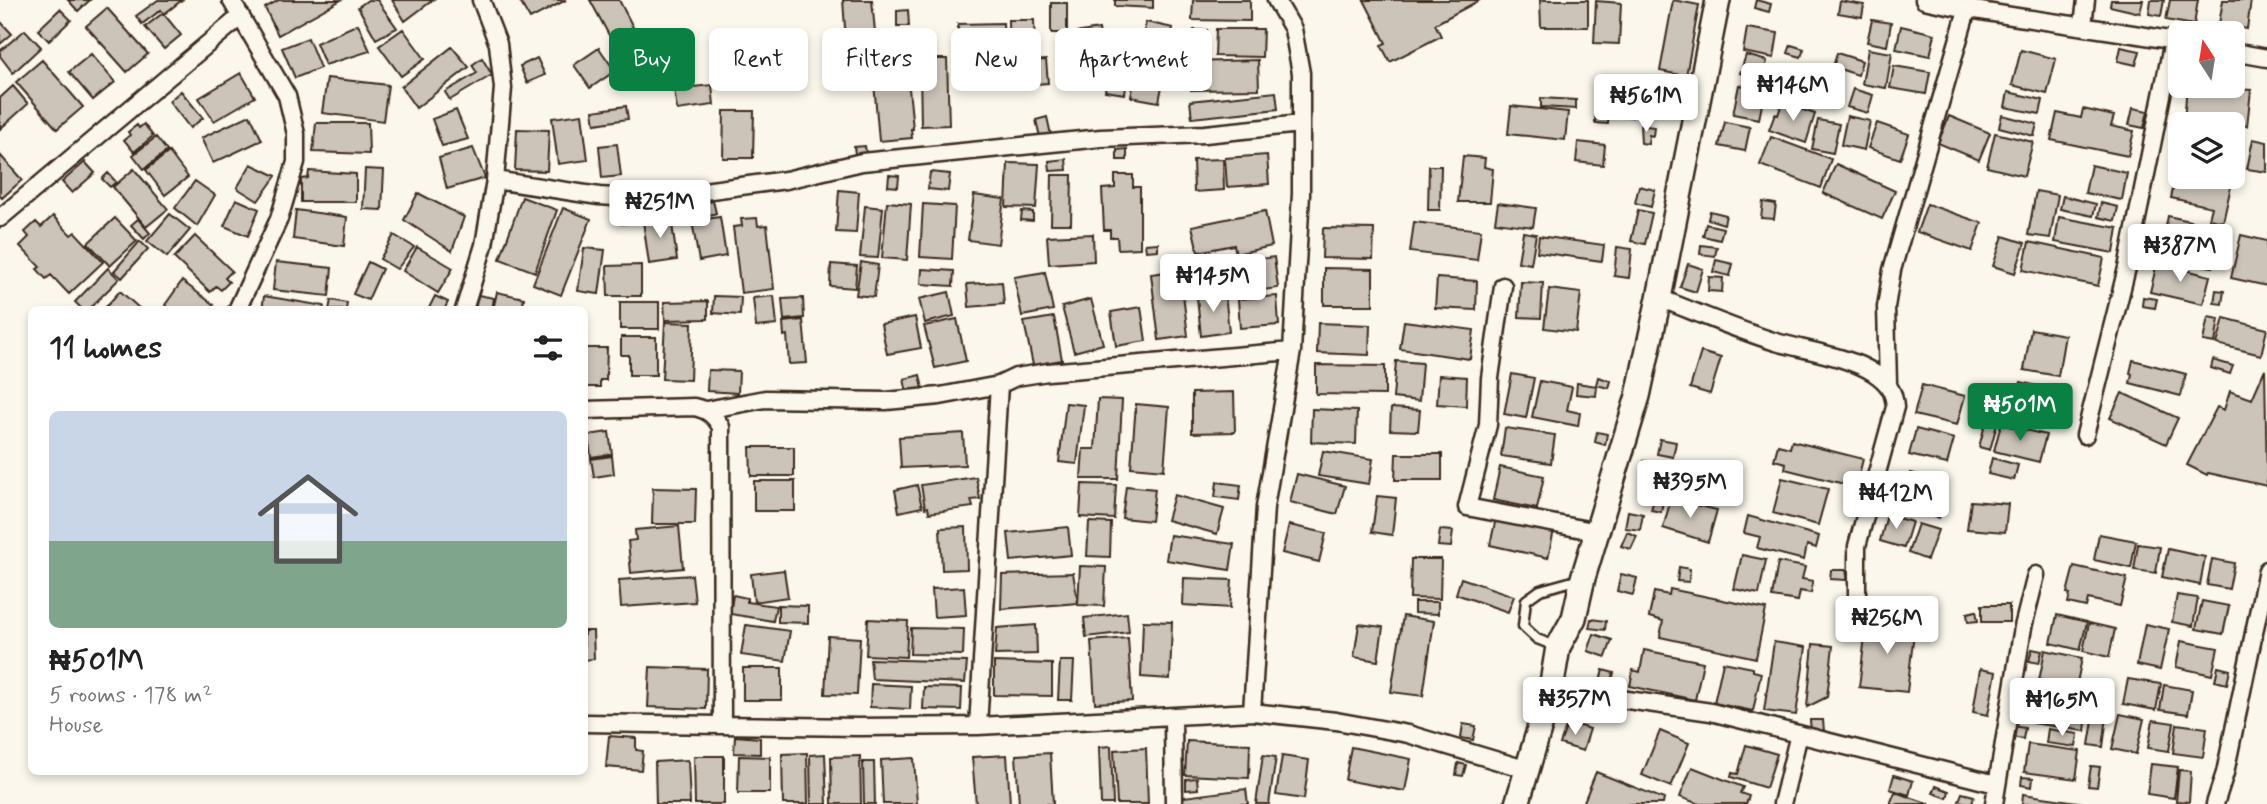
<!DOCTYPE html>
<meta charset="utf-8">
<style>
:root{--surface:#fff;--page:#f2f2f2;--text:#222;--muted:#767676;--accent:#0b8043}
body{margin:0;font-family:Mynerve,sans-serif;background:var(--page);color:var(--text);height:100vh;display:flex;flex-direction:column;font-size:26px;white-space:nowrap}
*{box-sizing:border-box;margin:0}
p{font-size:23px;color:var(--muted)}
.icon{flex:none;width:38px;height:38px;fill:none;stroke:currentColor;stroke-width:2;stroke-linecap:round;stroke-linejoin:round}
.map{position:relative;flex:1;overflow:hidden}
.details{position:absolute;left:28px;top:306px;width:560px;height:469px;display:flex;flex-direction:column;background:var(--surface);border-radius:10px;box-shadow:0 4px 10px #0003}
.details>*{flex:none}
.hud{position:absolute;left:609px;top:28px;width:665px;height:63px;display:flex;gap:14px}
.needle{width:46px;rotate:348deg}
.fabs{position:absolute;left:2168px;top:21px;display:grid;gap:14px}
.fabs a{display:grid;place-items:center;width:77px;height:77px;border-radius:10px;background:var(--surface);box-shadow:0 4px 10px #0003;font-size:35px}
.price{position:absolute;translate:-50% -60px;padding:0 16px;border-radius:7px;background:#fff;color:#222;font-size:23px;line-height:46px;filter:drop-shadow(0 2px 4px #0008)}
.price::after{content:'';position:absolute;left:50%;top:42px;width:21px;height:16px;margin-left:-10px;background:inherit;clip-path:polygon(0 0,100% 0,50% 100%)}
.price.on{background:var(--accent);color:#fff}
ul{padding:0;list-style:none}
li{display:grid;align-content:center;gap:14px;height:371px;padding:0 21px}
li span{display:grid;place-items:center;height:217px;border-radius:10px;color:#555}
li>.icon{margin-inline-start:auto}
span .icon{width:126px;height:126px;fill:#fffc;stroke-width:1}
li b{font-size:30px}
h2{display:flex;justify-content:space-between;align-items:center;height:84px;padding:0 21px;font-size:30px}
.chip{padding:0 24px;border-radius:10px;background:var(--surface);box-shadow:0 4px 10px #0003;font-size:24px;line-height:63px}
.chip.on{background:var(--accent);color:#fff}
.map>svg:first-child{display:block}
.building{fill:#ccc4b9;stroke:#3b2a1e;stroke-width:2}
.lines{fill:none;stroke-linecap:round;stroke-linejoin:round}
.lane-casing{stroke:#3b2a1e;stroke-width:13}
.street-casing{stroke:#3b2a1e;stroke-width:21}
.secondary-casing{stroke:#3b2a1e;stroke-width:28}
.lane{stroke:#fbf7ec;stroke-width:8}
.street{stroke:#fbf7ec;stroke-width:16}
.secondary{stroke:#fbf7ec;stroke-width:23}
</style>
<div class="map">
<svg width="2267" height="804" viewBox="0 0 2267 804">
<rect width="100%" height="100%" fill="#fbf7ec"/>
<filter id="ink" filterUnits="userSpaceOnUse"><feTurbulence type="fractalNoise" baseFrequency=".0143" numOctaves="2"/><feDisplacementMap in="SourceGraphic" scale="14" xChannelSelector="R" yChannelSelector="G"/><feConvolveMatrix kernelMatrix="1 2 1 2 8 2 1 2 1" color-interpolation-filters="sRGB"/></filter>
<g filter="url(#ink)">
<path class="building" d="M68,0H90L78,11Z
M158,0H182L164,14L161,10L142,24L136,16Z
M279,0H341L278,35L265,8Z
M368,0H377L397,28L376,39L358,7Z
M392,0H433L405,21Z
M519,0H566L530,19Z
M590,0H619L633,27L611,39Z
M843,0H872L877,53L847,56Z
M1115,0H1153V8L1115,6Z
M1193,0H1250V21L1192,20Z
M1364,0H1480L1435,24L1441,36L1390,62L1381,45L1386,43Z
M1540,0H1588V27H1541Z
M1673,0L1699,5L1686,76L1660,71Z
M1756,0L1771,4L1769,12L1754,8Z
M2111,0H2143L2140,13L2110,6Z
M2151,0H2164L2161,16L2149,14Z
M2170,0H2198L2194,25L2166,20Z
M2223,0H2251L2247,29L2219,24Z
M1596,1L1621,3L1619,44L1594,43Z
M1840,1L1864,5L1862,17L1838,13Z
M1051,3H1067V33H1051Z
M107,8L148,54L127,72L86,26Z
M60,9L71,20L49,41L38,30Z
M908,10L909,26H897V11Z
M163,13L181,35L164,49L145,27Z
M1008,20H1034L1035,49L1009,50Z
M1872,20L1891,23L1887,46L1867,42Z
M0,21L12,34L0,44Z
M1146,22L1173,28L1159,102L1131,97Z
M1003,23L1004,54L959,56L958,24Z
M358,24L370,51L325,65L316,43Z
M1901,26L1935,34L1930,56L1896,49Z
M1747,28L1778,33L1774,58L1743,52Z
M403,29L425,59L401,76L379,46Z
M1099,29L1102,49L1072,53L1069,34Z
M1216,29H1263L1262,57L1215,56Z
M25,30L41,47L13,73L0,56V51Z
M1194,30H1207L1206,56L1193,55Z
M1113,33L1133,36L1125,94L1105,91Z
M308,38L320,68L295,78L282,48Z
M931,42L932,57H906V43Z
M1791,45L1804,49L1801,57L1788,53Z
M452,47L469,67L416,108L401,87Z
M2121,47L2140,51L2136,65L2118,61Z
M599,48L615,71L590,88L574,65Z
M1868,49L1892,53L1886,88L1862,84Z
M2021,50L2056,59L2047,94L2012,85Z
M1837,53L1862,61L1858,75L1833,67Z
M91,54L115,82L93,100L69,72Z
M1746,55L1767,61L1762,80L1740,73Z
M482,58L492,75L450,100L445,92L477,73L472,65Z
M537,58L545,75L527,83L520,66Z
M930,59H947L949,125L921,126L920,66H930Z
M42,60L83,107L57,129L16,82Z
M847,60L850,84L836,85L834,62Z
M965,60H987L986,81H965Z
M1046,60L1048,83L1005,86L1004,63Z
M1258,60L1259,89L1191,90V62Z
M1894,66L1930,72L1926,94L1890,88Z
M907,68L913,129H911L912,138L879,141L873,71Z
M1792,68L1827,80L1818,107L1782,95Z
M241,73L255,97L214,121L199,98Z
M327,78L388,85L383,121L322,113Z
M712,85L714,105L677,110L674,89Z
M1739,85L1765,90L1759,119L1733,114Z
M13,86L28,104L0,129V98Z
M2187,86L2251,90L2247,126L2184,120Z
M1853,89L1873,95L1868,113L1847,107Z
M181,91L203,118L190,128L169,101Z
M1276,92L1278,109L1192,118L1190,101Z
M2008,92L2043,100L2040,114L2005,107Z
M1541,98L1576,100V109L1541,107Z
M1782,103L1815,114L1806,143L1769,130L1775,114L1778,115Z
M1622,105L1634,108L1632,117L1619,115Z
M626,106L628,119L595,124L593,111Z
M1511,106L1568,112L1565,140L1508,134Z
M1596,107L1609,108L1608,124L1595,123Z
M2133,108L2148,111L2144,128L2129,125Z
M2083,109L2114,116L2111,126L2134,131L2128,156L2051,140L2057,113L2081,118Z
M456,110L468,139L442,146L432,119Z
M724,111H754L753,158H723Z
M582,114L588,160L558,164L552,118Z
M250,115L262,140L213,163L201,138Z
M2002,115L2037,124L2034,136L1999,127Z
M1847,116L1870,121L1864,150L1841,145Z
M1949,116L1990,133L1979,160L1938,143Z
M1047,117L1051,135L1040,137L1036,120Z
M1818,120L1839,124L1833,153L1812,149Z
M1725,122L1750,127L1745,151L1719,146Z
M316,123H368L369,154L313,152Z
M1877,123L1909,134L1900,159L1868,148Z
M144,124L153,136L134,152L124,140L130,135L128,132L137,125L139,128Z
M1640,125L1654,127L1653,136L1649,135L1648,144L1641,143Z
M2180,126V152L2174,151Z
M517,129L549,130L547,171L515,170Z
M1995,133L2033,142L2024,176L1987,167Z
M156,137L167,151L144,169L133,155Z
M1771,137L1831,159L1821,188L1760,165Z
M2253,139L2267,142V172L2247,169Z
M1578,142L1605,145L1603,165L1576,162Z
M617,144L621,176L602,178L599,146Z
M865,146L867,159L856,160L854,147Z
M473,148L485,178L447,189L439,158Z
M1127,149V160H1117V150Z
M169,152L188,177L165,195L146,170Z
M0,155L22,180L2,198L0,196Z
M1267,155L1269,184L1227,187L1225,158Z
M1463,156L1485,158L1484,167L1493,169L1490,202H1458Z
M1066,159L1067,170L1050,171L1049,161Z
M1223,159L1224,190L1194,192L1193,160Z
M85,162L95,173L72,193L62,182Z
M1008,163L1039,164L1036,208L1006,207Z
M251,164L276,176L258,201L237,188Z
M1836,164L1895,191L1882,219L1823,193Z
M2091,165L2127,173L2122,200L2085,193Z
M1429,166H1441L1440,210H1428Z
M134,169L168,209L146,227L113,187Z
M365,169L384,170L382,210L363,209Z
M2177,170L2180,171V177H2207L2232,182L2223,222L2209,219L2212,207L2171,198Z
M309,171L356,174V202H301V179L308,178Z
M930,172L950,174L948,191L928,189Z
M108,173L116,182L110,187L102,179Z
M889,175L899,176L898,187L888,186Z
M1052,175H1072L1071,224H1051Z
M1115,175H1133V187H1140V248L1118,249L1117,237H1110V230H1104L1102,189L1115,188Z
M195,181L215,195L197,226L175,208Z
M1639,186L1655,190L1651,207L1635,203Z
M839,190L859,192L856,233L836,232Z
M2036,191L2058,195L2050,238L2028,235Z
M418,193L464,217L452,251L404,220Z
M974,195L1004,199L998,244L968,240Z
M2063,196L2096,204L2093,216L2060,209Z
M522,197L557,210L535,272L500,259Z
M236,199L259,209L248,236L224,226Z
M713,201L716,213L707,216L704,203Z
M887,202L911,204L907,260L882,258Z
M1763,202L1776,204L1774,219L1761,218Z
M1498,203L1536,208L1533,227L1495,222Z
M2101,203L2118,207L2115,221L2098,217Z
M923,204L955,206L952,259L920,257Z
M1927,204L1982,223L1972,251L1917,232Z
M865,206L883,208L878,258L860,257Z
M563,208L591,219L561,295L533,284Z
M635,209L637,222L621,224L619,212Z
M296,210L347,217L344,246L293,239Z
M1638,210L1652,213L1645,244L1631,241Z
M1022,211L1033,212V221L1021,220Z
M1265,211L1272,246L1236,254L1234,245L1198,252L1192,226Z
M1710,211L1726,215L1724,224L1708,219Z
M170,214L190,230L167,257L147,241Z
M53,216L71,235L75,232L103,262L69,294L51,275L46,279L37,269L40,267L20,246L29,237L25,232L36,222L41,227Z
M2168,216L2225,229L2218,259L2162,246Z
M671,217L677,260L649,264L643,221Z
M720,217L726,256L699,261L692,221Z
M2059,217L2118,228L2114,253L2055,242Z
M115,218L137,241L110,266L88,243Z
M757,218L758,226L767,225L774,289L741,293L733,227L742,226L741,219Z
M138,219L150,233L144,239L131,225Z
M1414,222L1481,230L1477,260L1410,252Z
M1706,224L1723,228L1720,240L1703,236Z
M1323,228L1374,229L1373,259L1322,258Z
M1523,232L1536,234L1531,264L1518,262Z
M1093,234L1094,261L1049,264L1047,236Z
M394,235L414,247L397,269L380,259Z
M2241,235L2267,241V286L2231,278Z
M195,236L232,271L225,278L229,282L221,290L216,286L210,292L174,258Z
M1539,236L1604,245L1602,261L1537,252Z
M2003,236L2025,243L2015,273L1993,266Z
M140,241L148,249L122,278L114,271Z
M2029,242L2104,258L2098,286L2023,270Z
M1158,243V250L1146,251L1145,244Z
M1701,245L1717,247L1715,256L1700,254Z
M417,247L453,268L438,293L403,271Z
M1617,247L1632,249L1629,278L1614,276Z
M584,248L605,250L599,294L578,291Z
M1274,257L1278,288L1240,293L1236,262Z
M2203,258L2215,260L2213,267L2201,265Z
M1716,260L1733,264L1730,276L1713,272Z
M276,262L332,268L329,296L273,290Z
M368,262L382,269L368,300L353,294Z
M861,262L878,265L874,297L856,295Z
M2157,263L2210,276L2203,304L2150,292Z
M831,264L857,266L855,288L830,286Z
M1688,264L1703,269L1696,292L1680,287Z
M641,265V296H608L607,266Z
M108,268L119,279L88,310H83L75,302Z
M1324,268L1373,269V305H1324Z
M922,269L954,271L953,286L921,284Z
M1180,270L1188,336L1159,340L1151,274Z
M1045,272L1053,310L1022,316L1014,277Z
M1709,277L1723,278L1722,292L1708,291Z
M1437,278L1477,281L1476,310L1435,308Z
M182,281L214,305L210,310H171L165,305Z
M1002,282L1004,304L969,307L967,284Z
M1521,282L1543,283L1541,318L1519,317Z
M1549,289L1581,293L1576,332L1544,328Z
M2216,290L2224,291L2222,304L2214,303Z
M120,291L139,308L137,310H103Z
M497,292L524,298L522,310H493Z
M949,292L954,316L925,323L919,299Z
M1225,293L1229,332L1201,336L1197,297Z
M478,295L494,298L492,310H475Z
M264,296L324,306L323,310H262Z
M435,296L448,302L444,310H428Z
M714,296L741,297L740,315L713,313Z
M774,296L777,325L756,327L753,298Z
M1277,296L1279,325L1240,328L1238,299Z
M2143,297L2157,299L2155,308L2142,306Z
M803,298L804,318L784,320L782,299Z
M1091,299L1103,344L1074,352L1062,307Z
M331,300L347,303L346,310H329Z
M708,301V319L665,320L664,302Z
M620,302H659V329H620Z
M1141,307L1146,341L1116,346L1111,312Z
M915,317L921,348L887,354L881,324Z
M1054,317L1062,360L1033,365L1024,322Z
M2208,317L2219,319L2215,343L2203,341Z
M2224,318L2267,329L2261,355L2217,344Z
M957,319L966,361L935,368L924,326Z
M803,320L807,363L789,364L787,335L784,336L783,322Z
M1404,321L1474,330L1470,359L1400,349Z
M665,322L692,323L690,380L662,379Z
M1318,323L1370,325L1369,355L1317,353Z
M2031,329L2065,335L2058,376L2024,370Z
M621,337H656V375H629V355H621Z
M584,348H607L606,380H600V387H584Z
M1701,352L1721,358L1710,394L1690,388Z
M2133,360L2186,374L2181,396L2130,383L2132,374L2130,373Z
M2213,360L2233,366L2230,374L2211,368Z
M1396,361L1422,363L1419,401L1393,398Z
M1316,365L1385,366V395L1316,394Z
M2265,369L2267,486L2208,473L2207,475L2187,465L2217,407L2224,410L2230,391L2252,399Z
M708,370L739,371L738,393L707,391Z
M1512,374L1534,378L1526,418L1504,414Z
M920,375L923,389L907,393L904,379Z
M1439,375L1467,377L1466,406L1437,404Z
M1598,377L1611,381L1609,388L1596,385Z
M1540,381L1572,387L1567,410L1580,413L1578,426L1532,417Z
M2021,382L2049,389L2045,407L2016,400Z
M1577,383L1597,386L1596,396L1576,394Z
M1922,385L1965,396L1957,425L1914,415Z
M1234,392L1235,432L1192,433V393Z
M2122,393L2178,418L2166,444L2110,418Z
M1098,399L1122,400L1118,479H1081L1083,449H1095Z
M1066,403L1084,405L1077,464L1059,462Z
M1136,404L1169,407L1164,470L1131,467Z
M1391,408L1420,410L1418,431L1390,430Z
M1312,409L1357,411L1356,444L1311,442Z
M1986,421L1997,424L1990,450L1979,447Z
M2001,424L2046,435L2039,462L1994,451Z
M1505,428L1555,435L1551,463L1501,456Z
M1916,429L1954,439L1947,464L1909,455Z
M609,432L612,454L591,457L588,435Z
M1597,432L1607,434L1605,445L1595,442Z
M963,433L965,465L901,468L899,437Z
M1660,439L1676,442L1673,457L1657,454Z
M1792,441L1863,459L1856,487L1785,469L1786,463L1774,460L1778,445L1790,448Z
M750,447H794V476H751Z
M1323,451L1373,459L1369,484L1318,476Z
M1396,454H1442V480H1395Z
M612,456L614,474L594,477L591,459Z
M1992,458L2018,465L2014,480L1988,474Z
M1644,461L1654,463L1650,482L1641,480Z
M1657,462L1671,464L1666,489L1652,487Z
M1500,467L1544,476L1537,509L1493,500Z
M1911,473L1945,482L1939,518L1877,502L1882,484L1907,491Z
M1297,474L1345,486L1337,514L1290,502Z
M976,477L980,499L971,500L973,507L929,513L928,507L925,508L921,485Z
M1782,478L1828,489L1818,525L1773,513Z
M754,481H795V511H754Z
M1217,482L1241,485L1239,500L1215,497Z
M1082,484L1116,485L1114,519L1080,517Z
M917,485L922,507L899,512L895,490Z
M1126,486L1155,489L1151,521L1122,518Z
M653,488L696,489L695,524H652Z
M1174,495L1224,509L1217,534L1167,520Z
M1377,496L1396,498L1392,535L1372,532Z
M1654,499L1663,501L1661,512L1651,510Z
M1671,499L1717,510L1708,542L1663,528Z
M1971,501L2008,504L2005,532L1967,529Z
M1628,511L1643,514L1640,530L1625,528Z
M1887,515L1912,522L1904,548L1880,541Z
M1748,516L1819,536L1816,548L1807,545L1804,560L1757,548L1760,537L1744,533Z
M1496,518L1554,530L1548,558L1490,545Z
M1089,522L1111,523L1110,557L1087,556Z
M1918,524L1938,530L1927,560L1908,553Z
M1289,525L1326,533L1319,562L1282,553Z
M679,526L683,568L631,573L628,541L636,540L635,530Z
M966,527L967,569L942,570L940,528Z
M1068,527L1071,555L1011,561L1008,533Z
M1440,530L1453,531L1451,547L1438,546Z
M1627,532L1637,536L1631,549L1621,546Z
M2099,534L2136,541L2131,568L2094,560Z
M1170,535L1234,544L1230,570L1166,560Z
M2138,544L2160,547L2156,573L2134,570Z
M2168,549L2205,557L2200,585L2162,577Z
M1742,555L1766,560L1759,594L1734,589Z
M1411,559H1441L1440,599L1410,598Z
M2212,559L2234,563L2229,589L2207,585Z
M1778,562L1805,567L1802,579L1813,581L1811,593L1800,591L1798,601L1772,597Z
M1080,566L1106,567L1104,606L1078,605Z
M2074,566L2127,578L2120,606L2088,599L2086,607L2068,603L2070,594L2067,593Z
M1679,567L1690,569L1689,582L1677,581Z
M784,570L788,597L754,602L751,574Z
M1831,570H1847L1846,580L1830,579Z
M1073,573L1078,603L1001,609L1002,575Z
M1621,574L1637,578L1633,595L1617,591Z
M692,575L695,602L621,607L619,580Z
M1184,578L1232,580L1230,608L1183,605Z
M1461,578L1514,596L1508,612L1456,594Z
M964,587L966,615L934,617L932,589Z
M1670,589L1766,609L1756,658L1660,637L1663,621L1649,617L1654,592L1669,595Z
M733,595L747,598V602L776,606L773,621L730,614Z
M2177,595L2198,598L2193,626L2172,622Z
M2202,601L2229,606L2223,634L2196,629Z
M1414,602H1438V614L1414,613Z
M778,605L808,606V623L778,622Z
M1982,605H2009V622H1982Z
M1976,611L1978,621L1968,622L1967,613Z
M1127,613L1129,632L1086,637L1084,618Z
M2057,615L2087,622L2080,650L2051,643Z
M1403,616L1434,621L1423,696L1391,692Z
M868,619L908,621L906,657L866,655Z
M1591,619L1606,621L1605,630L1589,628Z
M1867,619L1915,624L1907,692L1859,687Z
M1143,621L1172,622L1170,679L1141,677Z
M2089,623L2115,629L2109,657L2083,651Z
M1359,624L1383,627L1378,661L1354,657Z
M2145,624L2169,629L2160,670L2137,665Z
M746,625L790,631L785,661L741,655Z
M1036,625L1037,654L995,655L997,628Z
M911,628L964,629L963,655L910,654Z
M584,631H593L594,659L584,660Z
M1594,634L1612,640L1606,657L1588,651Z
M828,636L860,638L857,695L825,694Z
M1128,638L1132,701L1095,703L1091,641Z
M2181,641L2218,648L2212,675L2176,667Z
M1774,642L1806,647L1796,715L1764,711Z
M1813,644L1833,646L1827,697L1807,707Z
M2032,649L2042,651L2039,663L2029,661Z
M1644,650L1703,662L1695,700L1630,686L1633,670L1640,672Z
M2045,650L2082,658L2076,688L2039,681Z
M870,659L967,662L965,683L872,679Z
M1060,661H1074L1072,700H1058Z
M994,662L1052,664V696L994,695Z
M1723,662L1753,668V671L1761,673L1753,711L1714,703Z
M650,667L707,669L706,709L648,707Z
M2218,667L2230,670L2227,684L2215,681Z
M743,668H782V700H743Z
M1980,669L1996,672L1988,715L1973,712Z
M1603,670L1614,673L1609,691L1598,688Z
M2128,679L2161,684L2156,710L2123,704Z
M871,684L911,686L910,709L870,707Z
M2164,685L2192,690L2188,714L2160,710Z
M924,687L962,688L961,710L923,709Z
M2036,698L2088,706L2085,731L2032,723Z
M2095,708L2108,709L2103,747L2089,745Z
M2120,714L2144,719L2136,754L2112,749Z
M1810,720H1823L1824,731H1811Z
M2153,720L2174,723L2169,751L2148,748Z
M1568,722L1590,729L1583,751L1560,744Z
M1463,724L1476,726L1473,740L1461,738Z
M2177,724L2207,728L2203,757L2173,753Z
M2013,726L2025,728L2023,739L2012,737Z
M2048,729L2078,734L2076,747L2046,743Z
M1660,731L1689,743L1671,787L1642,775Z
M609,736L636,738V750L643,751L641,770L606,767Z
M735,736L760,738V754L734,753Z
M1187,741L1250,744L1249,778L1185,775Z
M2028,744L2080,751L2076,779L2024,772Z
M1746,745L1777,754L1766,788L1731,777L1732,773L1738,774Z
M1111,746L1113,804H1101L1099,747Z
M1351,747L1411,759L1405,791L1345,780Z
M1146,748L1148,804H1117L1114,750Z
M807,753L808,804H783L782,754Z
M1050,753L1053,804H1019L1016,755Z
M825,754L827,804H811L810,755Z
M1007,755L1010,804H976L972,757Z
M1263,755L1276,757L1269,804H1256Z
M694,756H724V804H695Z
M739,756L770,757V793H738Z
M860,756L861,804H832L831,757Z
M1282,756L1309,760L1304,799L1276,795Z
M914,758L917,804H883L881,760Z
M688,760L690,804H656L655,762Z
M863,762H874L875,804H864Z
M1458,763L1466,765L1463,776L1456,775Z
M2151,764L2178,767L2174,798L2147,794Z
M2091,766L2100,767L2097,787L2088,786Z
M1692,767L1743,787L1740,793L1749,796L1746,804H1699L1680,797Z
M2179,770L2191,771L2189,802L2176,801Z
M1596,772L1664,799L1663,804H1583Z
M1894,775L1913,781L1909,795L1890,789Z
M2022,777L2033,778L2032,787L2021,785Z
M1197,778L1198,789L1186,790V779Z
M1936,786L1949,791L1947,798L1933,793Z
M1246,789L1248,804H1177L1176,798Z
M1895,792L1930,804H1890Z
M1962,793L1974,796L1972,804L1959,801Z
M2023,794L2091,804H2022Z"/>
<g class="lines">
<g class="lane-casing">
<path id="lane" d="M1555,646L1537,639L1523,626L1526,600L1540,590L1580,579"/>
</g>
<g class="street-casing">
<path id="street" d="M231,0L287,96L296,134V162L279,219L237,310
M1924,0C2008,19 2095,26 2180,42
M2083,25L2086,0
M2233,52L2267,58
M495,180L599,196L644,199L786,180L862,162L1101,138L1205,134L1301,124
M0,218L241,16
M1503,286L1490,378L1488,425L1467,507L1598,532
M1659,298C1698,313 1737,330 1776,342C1804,350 1851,357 1874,373C1887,382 1894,390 1895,407L1857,546V598
M464,310L484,245L495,180L503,88L498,44L481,0
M1888,384L1886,307L1892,270L1967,10
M584,410L694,407C708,410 714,415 721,427L722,725
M706,410L765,399L886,401L940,396L999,385L1016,377L1048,372L1292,351
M2085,435L2127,268L2173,41
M1551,689L1711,712L1996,784
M1252,712L1265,507L1292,351L1301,194V73L1293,29L1276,0
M1173,718L1174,804
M584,723L858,727L978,726L1252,712L1336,721L1408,734L1528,770
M978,726L999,385
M1782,804L1799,734
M1994,804L2023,627L2036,575
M2215,804L2225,773L2267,570"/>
</g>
<g class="secondary-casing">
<path id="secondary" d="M1517,804L1551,689L1558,647L1574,618L1583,578L1638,396L1659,298L1718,0"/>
</g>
<use href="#lane" class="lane"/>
<use href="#street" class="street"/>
<use href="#secondary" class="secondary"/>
</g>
</g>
</svg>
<div class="fabs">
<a><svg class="needle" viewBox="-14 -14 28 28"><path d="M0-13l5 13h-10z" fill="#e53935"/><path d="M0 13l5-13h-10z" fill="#767676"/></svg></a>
<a><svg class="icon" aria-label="layers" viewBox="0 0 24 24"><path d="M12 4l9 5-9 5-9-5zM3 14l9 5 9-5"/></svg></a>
</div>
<b class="price" style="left:1793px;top:123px">₦146M</b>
<b class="price" style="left:1646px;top:134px">₦561M</b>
<b class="price" style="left:660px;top:240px">₦251M</b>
<b class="price" style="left:2180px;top:284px">₦387M</b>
<b class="price" style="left:1213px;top:314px">₦145M</b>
<b class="price on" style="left:2020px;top:443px">₦501M</b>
<b class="price" style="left:1690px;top:520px">₦395M</b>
<b class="price" style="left:1896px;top:531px">₦412M</b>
<b class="price" style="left:1887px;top:656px">₦256M</b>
<b class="price" style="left:1575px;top:737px">₦357M</b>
<b class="price" style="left:2062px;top:738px">₦165M</b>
<div class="hud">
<a class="chip on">Buy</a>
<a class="chip">Rent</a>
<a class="chip">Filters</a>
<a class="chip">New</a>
<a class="chip">Apartment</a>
</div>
<section class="details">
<h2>11 homes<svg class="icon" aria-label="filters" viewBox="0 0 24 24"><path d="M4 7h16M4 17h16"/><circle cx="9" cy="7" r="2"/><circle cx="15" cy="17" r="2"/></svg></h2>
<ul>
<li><span style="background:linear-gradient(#c9d6e8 60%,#7fa58c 0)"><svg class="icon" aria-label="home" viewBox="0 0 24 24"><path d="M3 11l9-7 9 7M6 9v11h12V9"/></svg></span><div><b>₦501M</b><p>5 rooms · 178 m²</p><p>House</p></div></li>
</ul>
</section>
</div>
